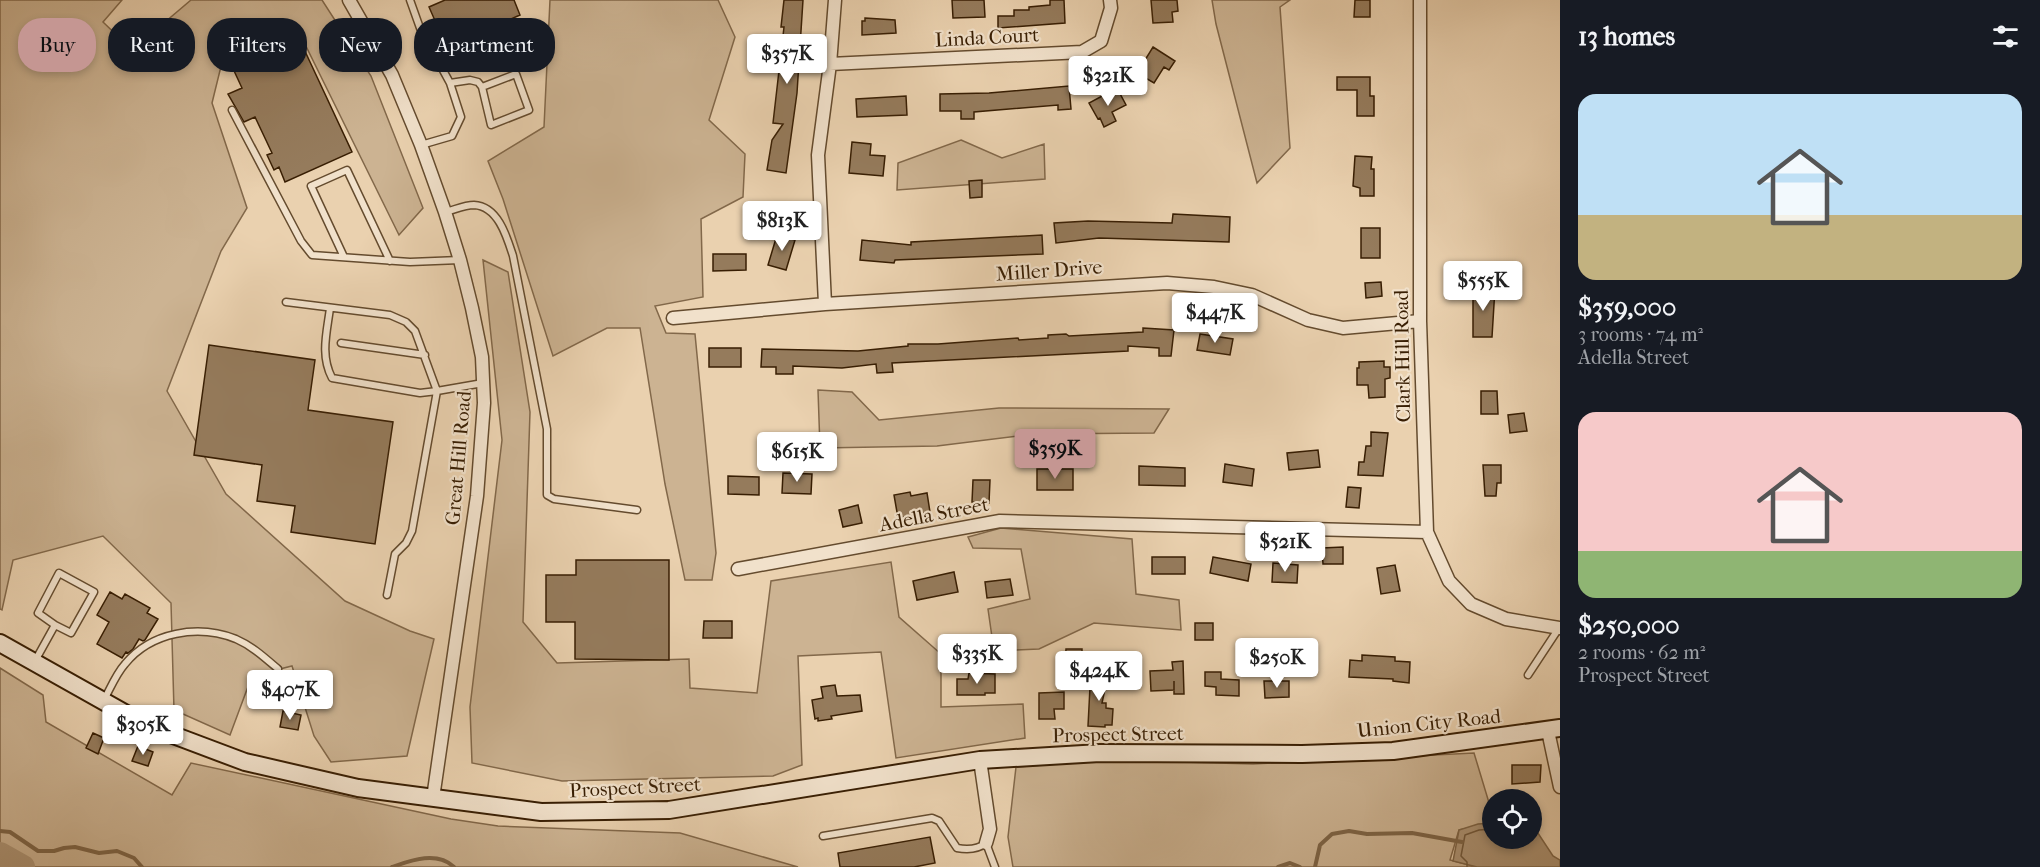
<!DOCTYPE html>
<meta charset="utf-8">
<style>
:root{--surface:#171b24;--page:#242831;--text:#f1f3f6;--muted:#9ea1a6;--accent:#c59692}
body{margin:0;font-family:"IM FELL French Canon",serif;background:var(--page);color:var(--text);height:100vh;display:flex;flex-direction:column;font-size:22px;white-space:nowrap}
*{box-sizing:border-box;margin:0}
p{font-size:20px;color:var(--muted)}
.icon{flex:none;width:33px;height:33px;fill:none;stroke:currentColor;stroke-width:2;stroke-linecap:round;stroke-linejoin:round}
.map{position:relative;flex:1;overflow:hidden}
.drawer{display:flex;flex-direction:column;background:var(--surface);width:480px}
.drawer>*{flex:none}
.guide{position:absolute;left:18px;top:18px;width:570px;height:54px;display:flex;gap:12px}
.controls{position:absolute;left:1482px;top:789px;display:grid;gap:12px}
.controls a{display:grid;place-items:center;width:60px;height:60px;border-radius:50%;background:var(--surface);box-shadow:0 3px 9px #0003;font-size:30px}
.price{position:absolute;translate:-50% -51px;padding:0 14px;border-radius:6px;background:#fff;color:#222;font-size:20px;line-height:39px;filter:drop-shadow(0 2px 3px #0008)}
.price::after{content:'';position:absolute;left:50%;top:36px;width:18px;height:14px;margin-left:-9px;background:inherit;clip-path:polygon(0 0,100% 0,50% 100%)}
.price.current{background:var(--accent);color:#111}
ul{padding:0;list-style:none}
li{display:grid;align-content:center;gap:12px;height:318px;padding:0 18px}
li span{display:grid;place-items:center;height:186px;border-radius:18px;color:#555}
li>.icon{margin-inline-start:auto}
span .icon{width:108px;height:108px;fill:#fffc;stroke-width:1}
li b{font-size:26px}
h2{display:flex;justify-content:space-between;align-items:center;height:72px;padding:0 18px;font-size:26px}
.chip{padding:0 21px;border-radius:24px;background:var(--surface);box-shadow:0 3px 9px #0003;font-size:21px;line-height:54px}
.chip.current{background:var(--accent);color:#111}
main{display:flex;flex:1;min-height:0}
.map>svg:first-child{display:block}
.green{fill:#ccb392;stroke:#82684a;stroke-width:1.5}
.water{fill:#ad9475;stroke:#7e6547;stroke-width:1.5}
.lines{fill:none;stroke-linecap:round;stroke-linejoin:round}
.shore{stroke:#72593c;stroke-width:1.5}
.stream{stroke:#7e6547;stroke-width:4}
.river{stroke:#ad9475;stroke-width:24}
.building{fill:#957b5c;stroke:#381e03;stroke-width:1.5}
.service-casing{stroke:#644b2e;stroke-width:9}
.minor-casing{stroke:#644b2e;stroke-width:15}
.secondary-casing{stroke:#381e03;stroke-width:20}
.service{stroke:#f1e1cb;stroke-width:6}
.minor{stroke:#f1e1cb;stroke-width:12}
.secondary{stroke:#f1e1cb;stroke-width:16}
.labels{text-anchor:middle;stroke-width:4.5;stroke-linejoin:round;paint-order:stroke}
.street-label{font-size:20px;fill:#381e03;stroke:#f1e1cb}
</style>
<main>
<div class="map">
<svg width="1560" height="867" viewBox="0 0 1560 867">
<rect width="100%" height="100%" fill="#ead1af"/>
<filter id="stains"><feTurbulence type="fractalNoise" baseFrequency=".00333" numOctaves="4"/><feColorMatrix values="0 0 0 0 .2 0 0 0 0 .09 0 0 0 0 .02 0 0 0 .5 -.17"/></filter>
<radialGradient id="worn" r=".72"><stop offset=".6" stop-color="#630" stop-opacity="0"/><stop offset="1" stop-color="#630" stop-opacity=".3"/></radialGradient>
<path class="green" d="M0,0H122L103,22L132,50L191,0H322L371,76L423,208L399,235L295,24L225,50L212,103L247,208L221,251L167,391L226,494L345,601L410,631L434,639L407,756L331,762L314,736L292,666L252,676L230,735L174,710L171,603L103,536L13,560L2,610L0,609Z
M550,0H718L735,37L709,120L745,154L743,197L701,219L703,297L655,306L666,333L695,334L716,553L712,580H685L665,484L640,328H607L553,356L503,199L488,161L544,127Z
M1212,0H1290L1280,7L1290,148L1257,183L1216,24Z
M961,140L1002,158L1044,144L1045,179L897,190L898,163Z
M483,260L508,272L530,412L523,622L557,663L689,659L690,688L757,693L771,581L891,562L899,617L941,654V707L1023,704L1025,738L896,758L881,652L798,656L802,765L773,776L562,781L472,763L470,707L502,440Z
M818,390L852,392L879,420L999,408L1169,409L1154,433L1034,434L937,446L820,448Z
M1001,528L1132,539L1136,594L1179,600L1181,630L1094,623L1039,649L994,651L988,609L1030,599L1021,549L973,548L968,537Z
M0,668L43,695L46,722L172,795L191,763L451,819L498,826L680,833L798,867H0Z
M1474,753L1490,806H1492V823L1459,830L1450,860L1477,867H1013L1008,837L1016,767L1111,760L1253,764Z"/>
<path class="water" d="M1492,823V838H1532V824L1553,856L1560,860V867H1477L1453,861L1459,830L1478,824Z"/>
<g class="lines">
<path class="shore" d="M1467,867V862L1461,856L1465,835L1479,830L1492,829"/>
<path class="stream" d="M0,831L10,832L38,851H54L64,848L75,847L99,853L117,851L134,858L142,867
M392,867C412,860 437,851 454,867
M1278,867L1290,863L1300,867
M1315,867L1320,845L1332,834L1349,831L1367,834L1412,833L1462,842"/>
<path class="river" d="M0,854L23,867"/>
</g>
<path class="building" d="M445,0H514L520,15L504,22L516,50L487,62L479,45L474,58L447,48L429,7Z
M784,0H803L797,93L786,173L767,170L772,140L783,124L773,123L784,27H781Z
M952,0H984L985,17L953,18Z
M1050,0H1064L1065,23L998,28V16H1014V10H1029V7L1050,5Z
M1151,0H1177L1178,11L1172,12L1173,22L1153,23Z
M1355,0H1370V17H1354Z
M865,18L895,20L896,33L862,35V21H865Z
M296,32L352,152L285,182L279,167L274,170L267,155L272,153L255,117L244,122L228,94L242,88L230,62L249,53L245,45L259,38L263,47Z
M1153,47L1175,61L1169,70L1164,67L1154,83L1137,73Z
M1337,77H1370V96H1374V116H1357V90H1337Z
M1069,86L1071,109L1058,110V105L974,112V119H961V111H940V94L989,93Z
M1117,88L1126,105L1112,112L1116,121L1104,127L1100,118L1098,119L1089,103Z
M906,96L907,115L857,117L856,99Z
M852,142L871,144L870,155L885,156L883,176L849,173Z
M1355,156L1372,157L1371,169H1374V196H1360V188L1353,186Z
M982,180V197L970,198L969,181Z
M1173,214L1230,217L1229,242L1099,238L1056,243L1054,223L1088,221L1172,223Z
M1361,228H1380V258H1361Z
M777,235L795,240L786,270L768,265Z
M1042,235L1043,254L895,260L894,263L860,260L862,240L911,245V242Z
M713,254H746V270L713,271Z
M1381,282L1382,296L1366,298L1365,283Z
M1473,288H1495L1492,337H1473Z
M1143,328L1174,330L1171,356H1159V348L1128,346V351L892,363L893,372L877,373L876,364L842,368L793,366V374H776V367H761L762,349L858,351L908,346V344H938L1018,338L1019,340L1048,338V335L1066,334L1069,336L1143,332Z
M1200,334L1233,339L1230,355L1197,350Z
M209,345L315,360L308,410L393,422L375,544L291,532L295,506L257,501L262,465L194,455Z
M709,348H741V367H709Z
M1384,361V367H1390V378L1385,379V397L1369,398L1368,385H1357V368H1359V362Z
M1481,391H1497L1498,414H1481Z
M1524,413L1527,431L1510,433L1508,415Z
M1371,432L1388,433L1383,476L1358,475L1359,462H1364L1366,446H1371Z
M1318,450L1320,467L1289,470L1287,453Z
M1225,464L1254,469L1252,486L1223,482Z
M1483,465H1501V483H1497L1496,496H1485Z
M1139,466L1185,468V486L1139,485Z
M1037,469H1073V490H1037Z
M783,473L812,474L811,494L782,493Z
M728,476L759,477V495L728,494Z
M973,480H990L989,503L972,502Z
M1348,487L1361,488L1359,508L1346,507Z
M910,492L911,496L927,493L930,512L898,518L894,495Z
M858,505L862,523L843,527L839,510Z
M1343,547V564H1323L1322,548Z
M1152,557H1185V574H1152Z
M1213,557L1251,564L1248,581L1210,573Z
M576,560H669V660L575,659V622H546V575H576Z
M1273,563L1298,565L1297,583L1272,582Z
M1395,565L1400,591L1381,594L1377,568Z
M954,572L958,592L917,600L913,581Z
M1010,579L1013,595L987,598L985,582Z
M110,592L122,599L125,594L150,608L147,613L158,619L145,640L143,641L139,639L133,649L128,653L126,652L122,658L97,644L109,622L97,615Z
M704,621H732V638H703Z
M1195,623H1213V640H1195Z
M1066,649H1082V665H1065Z
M1362,655L1395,657V661L1410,662L1409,683L1393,681V679L1349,677L1350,660L1362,661Z
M1183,661L1184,694H1174V681V690L1151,691L1150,671L1173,670L1172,662Z
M1091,672L1108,675L1102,703H1106V708L1113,709L1112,725H1105V727L1088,726L1090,687L1088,686Z
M1205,672H1221V679L1239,680V696L1216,695V687L1205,686Z
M969,673L995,674V693H985V695H957V679H968Z
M1264,681H1289V697L1265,698Z
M835,685L837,696L860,695L862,711L831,716L832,719L818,721V718L815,719L812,700L823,698L821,687Z
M1064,692V709H1054L1055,719H1039V693Z
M283,711L301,715L298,730L280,727Z
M93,733L104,738L98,754L86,748Z
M138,746L153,752L148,766L132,761Z
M1512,765H1541L1540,782L1512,784Z
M930,837L935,863L914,867H840L838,853Z"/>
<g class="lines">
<g class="service-casing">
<path id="service" d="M410,0L420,28L450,83L461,117L452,136L421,145
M450,83L470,80L478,82L482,87L491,125L529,110L516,74L482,87
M232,110L301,241L312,255L410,262L460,260
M445,212C454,210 464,205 474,205C498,206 507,237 513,256L547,429V495L554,499L637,510
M344,257L311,186L347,170L390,261
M286,302L390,315L406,322L415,331L437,391L483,383
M330,308C327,332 320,355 332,378L420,393L437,391L412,531L406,543L395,554L387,595
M341,343L425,355
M35,661L55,625L38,613L59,573L94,592L71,633L55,625
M1528,675L1559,628
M104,700C110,689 116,674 125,664C151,632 198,624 236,639C252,646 264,657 278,669
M823,836L932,818L939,821L957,848C967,850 977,850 986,843L995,867"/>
</g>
<g class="minor-casing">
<path id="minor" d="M349,0L392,75L421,145L445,212L460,260L472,308L482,357L484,403L477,496L433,798
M1420,0V321L1427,532L1449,581L1471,604L1506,619L1560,628
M830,64L1082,52L1101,41L1111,8L1110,0
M825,304L818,155L830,64L835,0
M673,318L825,304L1167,283L1214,287L1252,295L1308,320L1343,328L1420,321
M738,569L1000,521L1427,532
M1548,731L1560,787
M980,760L990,829L986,843"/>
</g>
<g class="secondary-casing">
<path id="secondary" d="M0,643L144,724L245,762L358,788L541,812L669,810L980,760L1100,753L1302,754L1393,751L1560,728"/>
</g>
<use href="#service" class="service"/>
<use href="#minor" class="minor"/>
<use href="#secondary" class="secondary"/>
</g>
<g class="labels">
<g class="street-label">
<text transform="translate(987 37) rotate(-3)" y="7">Linda Court</text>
<text transform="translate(1049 270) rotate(-4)" y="7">Miller Drive</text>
<text transform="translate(1402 356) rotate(-91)" y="7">Clark Hill Road</text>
<text transform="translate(458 458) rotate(-85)" y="7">Great Hill Road</text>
<text transform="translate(934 514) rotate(-11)" y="7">Adella Street</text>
<text transform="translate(1429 723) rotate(-6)" y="7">Union City Road</text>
<text transform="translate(1118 734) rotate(-1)" y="7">Prospect Street</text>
<text transform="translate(635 787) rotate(-3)" y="7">Prospect Street</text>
</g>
</g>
<rect width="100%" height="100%" filter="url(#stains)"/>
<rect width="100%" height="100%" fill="url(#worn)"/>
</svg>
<div class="controls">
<a><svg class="icon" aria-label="locate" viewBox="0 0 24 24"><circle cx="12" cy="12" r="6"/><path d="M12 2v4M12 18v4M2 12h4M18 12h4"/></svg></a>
</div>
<b class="price" style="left:787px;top:85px">$357K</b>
<b class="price" style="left:1108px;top:107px">$321K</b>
<b class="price" style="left:782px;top:252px">$813K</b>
<b class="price" style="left:1483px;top:312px">$555K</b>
<b class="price" style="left:1215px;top:344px">$447K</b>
<b class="price current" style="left:1055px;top:480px">$359K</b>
<b class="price" style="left:797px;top:483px">$615K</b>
<b class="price" style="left:1285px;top:573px">$521K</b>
<b class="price" style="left:977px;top:685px">$335K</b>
<b class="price" style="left:1277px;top:689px">$250K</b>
<b class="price" style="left:1099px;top:702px">$424K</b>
<b class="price" style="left:290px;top:721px">$407K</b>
<b class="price" style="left:143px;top:756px">$305K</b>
<div class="guide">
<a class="chip current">Buy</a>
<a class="chip">Rent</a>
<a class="chip">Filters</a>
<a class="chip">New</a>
<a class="chip">Apartment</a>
</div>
</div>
<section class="drawer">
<h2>13 homes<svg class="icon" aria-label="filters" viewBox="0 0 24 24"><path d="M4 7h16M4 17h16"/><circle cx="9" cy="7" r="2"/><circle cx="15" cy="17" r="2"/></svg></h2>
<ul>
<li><span style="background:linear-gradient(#bfe0f5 65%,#c2b280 0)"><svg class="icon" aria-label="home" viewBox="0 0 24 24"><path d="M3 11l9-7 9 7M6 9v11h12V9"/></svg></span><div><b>$359,000</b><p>3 rooms · 74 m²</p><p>Adella Street</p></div></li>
<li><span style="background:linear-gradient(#f6c9c9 75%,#8fb573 0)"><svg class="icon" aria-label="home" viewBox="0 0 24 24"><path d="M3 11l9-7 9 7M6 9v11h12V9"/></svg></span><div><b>$250,000</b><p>2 rooms · 62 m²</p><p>Prospect Street</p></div></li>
</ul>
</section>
</main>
